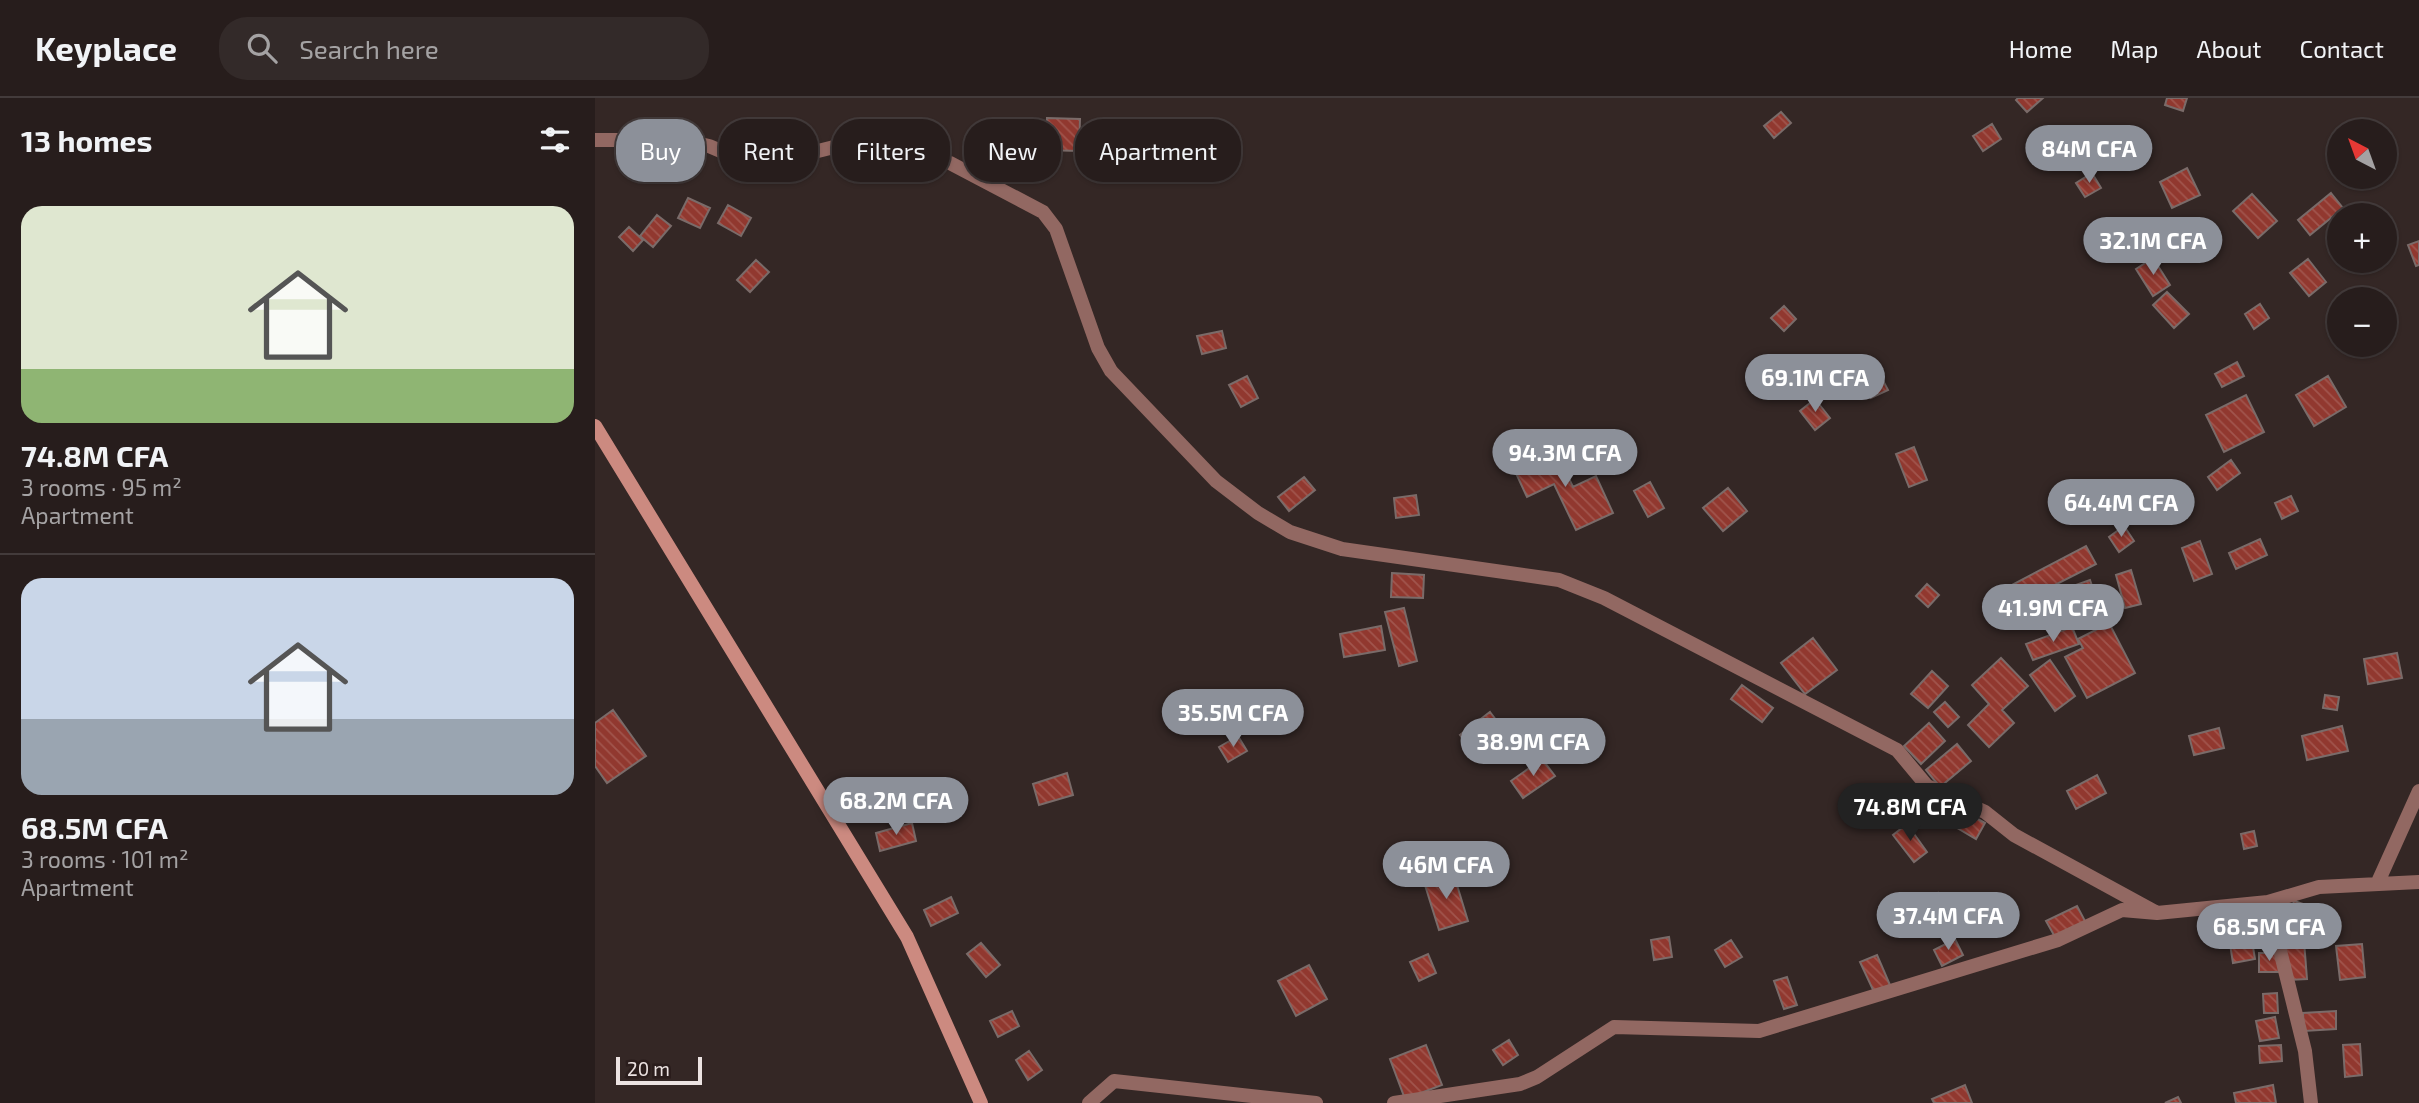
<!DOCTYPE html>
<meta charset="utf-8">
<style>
:root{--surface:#271d1c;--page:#332a29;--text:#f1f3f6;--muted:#a4a2a3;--line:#433b3b;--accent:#8c9099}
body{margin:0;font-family:"Exo 2",sans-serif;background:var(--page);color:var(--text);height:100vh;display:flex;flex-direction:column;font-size:26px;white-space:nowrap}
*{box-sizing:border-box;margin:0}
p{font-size:23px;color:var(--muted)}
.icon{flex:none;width:38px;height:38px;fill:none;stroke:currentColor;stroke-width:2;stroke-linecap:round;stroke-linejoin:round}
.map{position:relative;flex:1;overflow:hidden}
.panel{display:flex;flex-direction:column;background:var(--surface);width:595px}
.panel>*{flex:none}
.guide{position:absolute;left:21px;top:21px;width:665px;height:63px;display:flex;gap:14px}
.needle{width:46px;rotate:319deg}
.buttons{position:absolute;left:1732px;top:21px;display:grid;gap:14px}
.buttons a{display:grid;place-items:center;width:70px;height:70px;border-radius:50%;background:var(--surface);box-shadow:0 2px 5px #0004,0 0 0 2px var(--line);font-size:35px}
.scale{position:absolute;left:21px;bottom:18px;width:86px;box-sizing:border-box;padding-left:7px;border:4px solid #ece3e2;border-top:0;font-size:19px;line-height:24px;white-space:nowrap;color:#ece3e2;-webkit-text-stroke:5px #2a1d1c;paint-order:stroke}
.price{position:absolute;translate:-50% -60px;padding:0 16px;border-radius:24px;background:var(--accent);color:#fff;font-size:23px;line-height:46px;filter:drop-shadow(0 2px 4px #0008)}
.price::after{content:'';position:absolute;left:50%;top:42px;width:21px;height:16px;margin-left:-10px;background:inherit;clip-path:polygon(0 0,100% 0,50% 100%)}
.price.active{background:#222;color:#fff}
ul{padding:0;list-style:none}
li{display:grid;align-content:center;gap:14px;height:371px;padding:0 21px}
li+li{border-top:2px solid var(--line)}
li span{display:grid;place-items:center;height:217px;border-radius:21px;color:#555}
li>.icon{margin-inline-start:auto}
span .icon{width:126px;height:126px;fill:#fffc;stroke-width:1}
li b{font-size:30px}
h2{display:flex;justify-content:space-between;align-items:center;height:84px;padding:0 21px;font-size:30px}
.pill{padding:0 24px;border-radius:28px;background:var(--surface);box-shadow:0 2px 5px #0004,0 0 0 2px var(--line);font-size:24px;line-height:63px}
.pill.active{background:var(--accent);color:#fff}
header{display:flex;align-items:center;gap:42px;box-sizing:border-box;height:98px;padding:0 35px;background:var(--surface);border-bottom:2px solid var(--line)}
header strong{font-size:33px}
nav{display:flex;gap:38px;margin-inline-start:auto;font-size:24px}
.search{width:490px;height:63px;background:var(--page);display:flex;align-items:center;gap:18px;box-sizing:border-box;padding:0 24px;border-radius:28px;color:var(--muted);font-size:26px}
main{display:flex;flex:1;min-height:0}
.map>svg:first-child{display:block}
.building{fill:url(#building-back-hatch);stroke:#7a6b69;stroke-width:2}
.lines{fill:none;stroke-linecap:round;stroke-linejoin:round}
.street{stroke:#926862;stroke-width:14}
.secondary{stroke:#cc8a80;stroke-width:14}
</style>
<header>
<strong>Keyplace</strong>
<div class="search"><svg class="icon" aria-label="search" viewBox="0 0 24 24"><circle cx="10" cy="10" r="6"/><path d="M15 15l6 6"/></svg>Search here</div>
<nav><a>Home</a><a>Map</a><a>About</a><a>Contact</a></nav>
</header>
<main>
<section class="panel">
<h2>13 homes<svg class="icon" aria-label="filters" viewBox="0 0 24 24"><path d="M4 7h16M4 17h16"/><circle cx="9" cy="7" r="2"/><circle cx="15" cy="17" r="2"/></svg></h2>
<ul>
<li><span style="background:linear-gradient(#dfe7d0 75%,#8fb573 0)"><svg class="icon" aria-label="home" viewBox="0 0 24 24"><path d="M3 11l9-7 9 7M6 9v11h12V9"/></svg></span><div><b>74.8M CFA</b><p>3 rooms · 95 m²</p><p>Apartment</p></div></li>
<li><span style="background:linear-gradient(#c9d6e8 65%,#9aa5b1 0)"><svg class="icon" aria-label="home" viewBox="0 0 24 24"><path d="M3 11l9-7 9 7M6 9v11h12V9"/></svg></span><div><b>68.5M CFA</b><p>3 rooms · 101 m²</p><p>Apartment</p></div></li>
</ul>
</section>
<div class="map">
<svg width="1824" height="1005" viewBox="0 0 1824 1005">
<defs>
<pattern id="building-back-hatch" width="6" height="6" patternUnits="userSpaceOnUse" patternTransform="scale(1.75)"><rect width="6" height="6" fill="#91382f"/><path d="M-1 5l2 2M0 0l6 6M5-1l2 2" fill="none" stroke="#a1554d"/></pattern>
</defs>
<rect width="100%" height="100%" fill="#342725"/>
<path class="building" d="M1423,0H1448L1432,14L1421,2Z
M1572,0H1592L1588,13L1570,7Z
M1186,14L1196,25L1179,40L1169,28Z
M452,20L485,21L484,53L450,52Z
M1397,26L1406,41L1388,53L1378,38Z
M1513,36L1522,55L1507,63L1497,44Z
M1592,70L1605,97L1577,110L1565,84Z
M1497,75L1506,90L1490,99L1481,85Z
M1736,95L1748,110L1715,137L1703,122Z
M1657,96L1682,123L1663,140L1638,113Z
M93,100L115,110L105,130L83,120Z
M133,107L156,120L146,138L123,125Z
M62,117L76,128L58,149L45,138Z
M34,129L48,142L38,153L24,139Z
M1824,143V167L1821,168L1813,147Z
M1558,160L1575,187L1558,198L1541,171Z
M1713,161L1731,184L1714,198L1695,175Z
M161,162L174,174L155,194L142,182Z
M1572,194L1594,216L1579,230L1558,207Z
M1665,206L1674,220L1659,231L1650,216Z
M1189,208L1201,221L1189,233L1176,220Z
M627,233L631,250L607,256L602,238Z
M1642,264L1649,278L1627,289L1620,276Z
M1284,275L1293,292L1276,300L1268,282Z
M652,278L663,300L646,309L634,287Z
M1733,278L1751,309L1719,328L1701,297Z
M1651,297L1669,334L1629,354L1611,317Z
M1220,301L1235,320L1220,332L1205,313Z
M1319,349L1332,382L1314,389L1301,356Z
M960,351L978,389L1001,378L1018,415L981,432L959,386L932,399L919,371Z
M1636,362L1645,375L1622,392L1613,379Z
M709,379L720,392L694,413L683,399Z
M1055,384L1069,410L1053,419L1039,393Z
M1133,390L1152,413L1128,433L1108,410Z
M821,397L824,417L801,420L799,400Z
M1696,398L1703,413L1687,421L1680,405Z
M1529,428L1539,443L1524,454L1514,439Z
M1665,441L1672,457L1641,471L1634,455Z
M1605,443L1617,476L1599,483L1587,450Z
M1491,448L1501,466L1407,514L1398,497Z
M1536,472L1546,506L1530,510L1521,477Z
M797,475L829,477L828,500L796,499Z
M1495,482L1508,520L1482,529L1469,491Z
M1332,486L1344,497L1333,509L1321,498Z
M809,510L822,563L804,568L790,514Z
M1514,525L1540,575L1492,600L1470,559L1488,550L1483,541Z
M786,528L790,552L749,559L745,536Z
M1477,529L1484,546L1438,562L1431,546Z
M1218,540L1242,572L1210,596L1186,565Z
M1802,555L1807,580L1773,586L1769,561Z
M1406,560L1433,588L1407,612L1419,625L1394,649L1373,627L1394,606L1377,587Z
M1455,562L1480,598L1460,613L1435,577Z
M1337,573L1353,588L1333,610L1316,596Z
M1147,587L1178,610L1167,624L1136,601Z
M1730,597L1744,599L1742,612L1728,610Z
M1350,604L1364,619L1353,629L1339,614Z
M18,612L51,658L12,685L0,668V625Z
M895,614L908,631L878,654L865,637Z
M1334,625L1350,643L1326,666L1309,648Z
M1747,628L1753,653L1712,662L1707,638Z
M1624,630L1629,650L1599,657L1594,638Z
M937,633L946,653L929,660L920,641Z
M643,638L652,653L633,664L624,649Z
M1362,646L1376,663L1345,689L1331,672Z
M947,661L960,678L928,700L916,683Z
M472,675L478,697L444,707L438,686Z
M1502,677L1511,695L1481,711L1472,693Z
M1361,709L1390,725L1381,741L1352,724Z
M317,725L321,743L285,753L281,735Z
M1312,726L1332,754L1319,764L1298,737Z
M1659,733L1662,748L1649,751L1646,736Z
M858,774L873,823L844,832L829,784Z
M1343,795L1361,825L1345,834L1327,805Z
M356,799L363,815L336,828L329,812Z
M1699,803L1732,814L1726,832L1693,821Z
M1482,808L1490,823L1460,839L1451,823Z
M1074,839L1077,859L1059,862L1056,842Z
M1360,841L1368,857L1347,868L1339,852Z
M1136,842L1147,859L1130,869L1120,852Z
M1657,843L1660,861L1638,865L1635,846Z
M1709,843L1712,881L1693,882L1690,845Z
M386,845L405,867L391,879L372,856Z
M1767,846L1770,879L1745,882L1741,848Z
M1664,855H1683L1684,874H1664Z
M833,856L841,875L824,883L815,864Z
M1282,857L1295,887L1279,894L1265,864Z
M714,867L732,901L701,918L683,883Z
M1192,879L1202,907L1189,911L1179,883Z
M1682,895L1683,915H1669L1668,896Z
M417,913L424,928L403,939L395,923Z
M1741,913V931L1709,933L1708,915Z
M1680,919L1684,940L1665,943L1661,923Z
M914,942L923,957L908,967L898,952Z
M1765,946L1767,977L1750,979L1748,947Z
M831,947L847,987L810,1001L795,961Z
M1686,947L1687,963L1665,965L1664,948Z
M434,953L447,972L433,982L421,962Z
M1370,987L1377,1005H1339L1337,1001Z
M1678,987L1681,1005H1641L1639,995Z
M1583,999L1586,1005H1570Z"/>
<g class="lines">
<path class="street" d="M0,42H88L114,48L147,62L183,63L259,44L295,49L355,65L448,114L461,131L503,250L516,273L621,383L663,415L695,434L747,451L964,482L1009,500L1302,652L1332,688L1390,714L1419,737L1562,815
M1783,784L1824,693
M1673,804L1710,953L1716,1005
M494,1005L519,983L721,1005
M799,1005L925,986L942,979L1019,929L1164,933L1463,842L1527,812L1562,815L1673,804L1724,789L1824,784"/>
<path class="secondary" d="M0,328L312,839L386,1005"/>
</g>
</svg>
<div class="buttons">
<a><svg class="needle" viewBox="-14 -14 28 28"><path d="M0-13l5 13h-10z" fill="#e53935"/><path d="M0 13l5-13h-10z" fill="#a4a2a3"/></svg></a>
<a>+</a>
<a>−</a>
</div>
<div class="scale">20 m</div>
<b class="price" style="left:1494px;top:87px">84M CFA</b>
<b class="price" style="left:1558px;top:179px">32.1M CFA</b>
<b class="price" style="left:1220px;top:316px">69.1M CFA</b>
<b class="price" style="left:970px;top:391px">94.3M CFA</b>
<b class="price" style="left:1526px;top:441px">64.4M CFA</b>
<b class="price" style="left:1458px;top:546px">41.9M CFA</b>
<b class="price" style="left:638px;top:651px">35.5M CFA</b>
<b class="price" style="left:938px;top:680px">38.9M CFA</b>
<b class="price" style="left:301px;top:739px">68.2M CFA</b>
<b class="price active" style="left:1315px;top:745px">74.8M CFA</b>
<b class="price" style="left:851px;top:803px">46M CFA</b>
<b class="price" style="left:1353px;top:854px">37.4M CFA</b>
<b class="price" style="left:1674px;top:865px">68.5M CFA</b>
<div class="guide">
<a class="pill active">Buy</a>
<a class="pill">Rent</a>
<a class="pill">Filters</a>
<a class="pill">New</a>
<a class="pill">Apartment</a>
</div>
</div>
</main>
